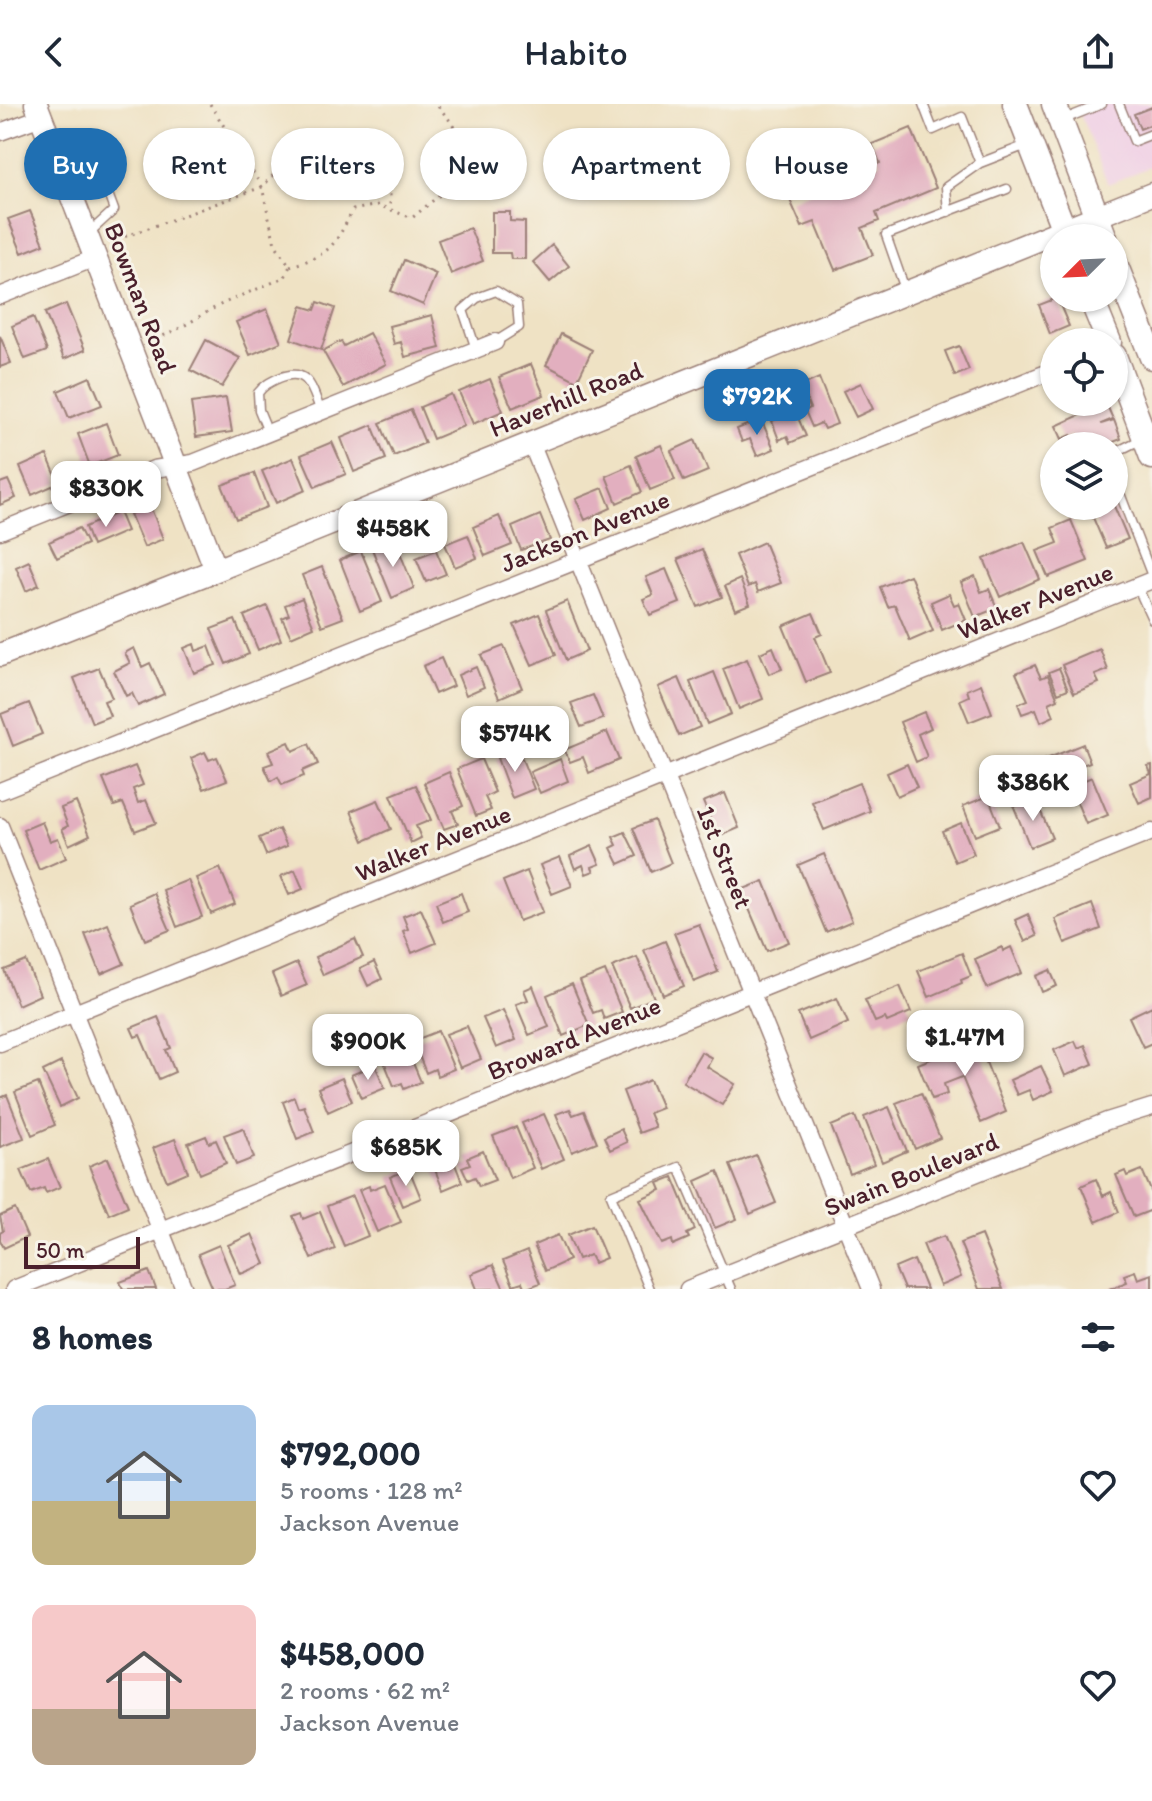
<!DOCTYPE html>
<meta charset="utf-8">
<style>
:root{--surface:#fff;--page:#f6f6f7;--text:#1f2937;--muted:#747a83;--accent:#1f6fb2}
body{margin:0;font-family:Itim,sans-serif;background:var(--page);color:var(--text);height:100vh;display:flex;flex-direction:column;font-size:30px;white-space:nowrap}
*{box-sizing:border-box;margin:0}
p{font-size:26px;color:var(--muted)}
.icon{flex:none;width:44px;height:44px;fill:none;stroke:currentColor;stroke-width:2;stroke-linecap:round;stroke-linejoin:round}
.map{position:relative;height:1185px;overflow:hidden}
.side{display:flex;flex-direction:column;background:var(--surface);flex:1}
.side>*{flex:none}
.guide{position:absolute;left:24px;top:24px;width:1104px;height:72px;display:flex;gap:16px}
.needle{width:52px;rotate:246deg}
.controls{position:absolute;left:1040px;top:120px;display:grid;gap:16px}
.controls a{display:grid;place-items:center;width:88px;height:88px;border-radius:50%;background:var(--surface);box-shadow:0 2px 6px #0004;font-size:40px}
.scale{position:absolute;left:24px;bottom:20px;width:116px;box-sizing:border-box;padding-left:8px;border:4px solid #4a1f2b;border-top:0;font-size:22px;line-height:28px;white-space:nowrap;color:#4a1f2b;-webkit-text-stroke:6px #f7f3e8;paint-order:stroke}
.price{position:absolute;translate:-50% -68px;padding:0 18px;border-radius:16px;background:#fff;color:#222;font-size:26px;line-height:52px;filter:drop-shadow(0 2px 4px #0008)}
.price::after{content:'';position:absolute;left:50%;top:48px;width:24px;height:18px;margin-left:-12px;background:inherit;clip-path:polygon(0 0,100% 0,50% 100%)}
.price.current{background:var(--accent);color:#fff}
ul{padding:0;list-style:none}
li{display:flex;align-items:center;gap:24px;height:200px;padding:0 32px}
li span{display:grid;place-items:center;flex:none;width:224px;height:160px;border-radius:16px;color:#555}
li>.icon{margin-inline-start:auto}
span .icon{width:96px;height:96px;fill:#fffc;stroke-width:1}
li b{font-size:34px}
h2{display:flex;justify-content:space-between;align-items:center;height:96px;padding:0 32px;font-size:34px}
.tag{padding:0 28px;border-radius:36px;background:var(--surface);box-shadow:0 2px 6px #0004;font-size:28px;line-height:72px}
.tag.current{background:var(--accent);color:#fff}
header{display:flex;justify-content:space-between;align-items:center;height:104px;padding:0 32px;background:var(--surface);font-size:36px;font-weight:600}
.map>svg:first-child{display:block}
.built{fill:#f0d0e5}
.building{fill:#e2afbf}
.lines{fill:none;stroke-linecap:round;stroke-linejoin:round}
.lane-casing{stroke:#9c8078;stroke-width:11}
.street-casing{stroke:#9c8078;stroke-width:19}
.secondary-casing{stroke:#9c8078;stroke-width:25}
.primary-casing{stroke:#9c8078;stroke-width:27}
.path{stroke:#9c8078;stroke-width:3;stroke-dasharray:2 6;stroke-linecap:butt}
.lane{stroke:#fff;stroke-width:8}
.street{stroke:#fff;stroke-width:16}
.secondary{stroke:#fff;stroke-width:22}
.primary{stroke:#fff;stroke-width:24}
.labels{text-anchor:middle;stroke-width:6;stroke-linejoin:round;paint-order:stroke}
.street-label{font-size:26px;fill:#4a1f2b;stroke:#f7f3e8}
</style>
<header><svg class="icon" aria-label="back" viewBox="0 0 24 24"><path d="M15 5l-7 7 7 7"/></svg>Habito<svg class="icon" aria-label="share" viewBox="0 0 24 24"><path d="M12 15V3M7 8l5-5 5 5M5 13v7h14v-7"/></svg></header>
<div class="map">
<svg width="1152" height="1185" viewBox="0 0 1152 1185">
<rect width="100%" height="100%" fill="#f7f3e8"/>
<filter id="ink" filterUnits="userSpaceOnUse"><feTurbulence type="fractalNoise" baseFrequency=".0125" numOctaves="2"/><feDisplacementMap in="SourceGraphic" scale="16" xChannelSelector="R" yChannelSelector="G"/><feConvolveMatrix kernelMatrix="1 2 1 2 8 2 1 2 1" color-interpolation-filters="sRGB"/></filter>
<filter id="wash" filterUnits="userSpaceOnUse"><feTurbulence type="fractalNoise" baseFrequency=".006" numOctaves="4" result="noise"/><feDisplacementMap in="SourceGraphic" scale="32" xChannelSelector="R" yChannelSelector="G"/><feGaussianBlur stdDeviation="1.8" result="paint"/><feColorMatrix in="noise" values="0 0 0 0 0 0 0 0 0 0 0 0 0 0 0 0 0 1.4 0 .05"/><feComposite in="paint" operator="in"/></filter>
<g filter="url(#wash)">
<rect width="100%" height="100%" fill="#efe2c4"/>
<path class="built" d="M1076,0H1152V62L1108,80Z"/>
<g id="blocks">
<path class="building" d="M1152,3V20L1140,25L1134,10Z
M911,24L936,84L876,109L879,117L862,124L873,151L835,166L815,118L802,123L790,96L880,59L872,40Z
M30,107L44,140L22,149L8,115Z
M492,108H510V117L525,118V155H511L510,149H492Z
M470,124L483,157L451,170L438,136Z
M552,141L569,162L550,178L533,158Z
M404,156L436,170L423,201L391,187Z
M1057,194L1069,222L1050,230L1039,201Z
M318,198L335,204L321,246L291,235L302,202L315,206Z
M66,200L85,246L64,255L45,209Z
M267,205L281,238L250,251L236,218Z
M432,211L440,244L405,253L401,238L394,240L389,222Z
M33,213L47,247L25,255L12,222Z
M369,229L386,260L343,283L323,247L341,237L344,242Z
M561,230L592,246L577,277L546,261Z
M0,232L11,259L0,263Z
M206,236L240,254L222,283L190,266Z
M959,242L969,266L955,272L945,247Z
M531,260L544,291L512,304L499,273Z
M90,273L102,301L69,314L58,287Z
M819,274L837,320L824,325L821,319L812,323L805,307L810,304L801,282Z
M490,275L503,307L473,320L459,288Z
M861,279L873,305L856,313L843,287Z
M451,290L464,322L433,335L420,303Z
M226,294L232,328L196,333L191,299Z
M1106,299L1113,315L1101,320L1114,316L1121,335L1103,342H1076L1071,331L1062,335L1056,322Z
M411,306L425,339L394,352L380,319Z
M795,307L806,332L790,339L787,332L779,336L772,317Z
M761,315L774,345L757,352L750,335L742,338L737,325Z
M106,319L118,351L90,362L78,330Z
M372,321L386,355L354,368L341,334Z
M695,336L708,367L684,377L671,347Z
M332,338L346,370L315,383L301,351Z
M661,341L675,376L650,386L636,352Z
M47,351L59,379L32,391L20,363Z
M293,354L306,386L276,399L262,367Z
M631,361L642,388L617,399L606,372Z
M254,369L267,403L236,415L222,381Z
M8,376L16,394L0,401V379Z
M603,384L611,404L585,416L576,395Z
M150,402L163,435L144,443L130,410Z
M1088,402H1114L1128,435L1106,444Z
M119,408L127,427L92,442L85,423Z
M540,411L550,436L521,446L512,423Z
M499,412L512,441L485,452L473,423Z
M1071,416L1088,457L1048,473L1037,447L1058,439L1052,424Z
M79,424L87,440L57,454L49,438Z
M468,431L477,454L455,463L445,440Z
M395,436L414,484L392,494L372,445Z
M764,438L781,479L758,488L755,480L748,483L735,451Z
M1024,438L1040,475L1000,493L984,455Z
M702,445L722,493L698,503L678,455Z
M436,446L446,470L426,478L416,454Z
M361,447L382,498L360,507L340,456Z
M29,457L39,481L26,487L16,463Z
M322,463L343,514L322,522L302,471Z
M666,465L680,499L650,511L643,495L653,491L646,473Z
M910,471L933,527L910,537L895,501L888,503L880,483Z
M975,472L981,488L989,485L997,504L975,513L961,478Z
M740,475L750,500L735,506L725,482Z
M949,490L954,501L959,499L966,516L942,526L931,498Z
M302,494L314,523L291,533L282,514L289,511L285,501Z
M567,497L587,547L566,556L546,506Z
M267,502L281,536L258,546L244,512Z
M813,509L822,530L815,533L830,569L806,578L783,522Z
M539,510L556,551L532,561L514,521Z
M235,516L249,550L226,560L211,525Z
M194,540L196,547L209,542L216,561L194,569L184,544Z
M504,542L522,584L499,594L481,551Z
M773,543L782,565L769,570L760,549Z
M134,544L142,563L150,559L164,590L138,602L132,589L126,592L114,567L130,559L125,549Z
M1100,545L1108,566L1095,571L1099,579L1074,589L1062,561Z
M441,554L453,582L435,590L423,562Z
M747,555L763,595L739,605L723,565Z
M1035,561L1041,574L1048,571L1058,595L1049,599L1054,612L1041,618L1036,605L1022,610L1018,600L1028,596L1016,569Z
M476,563L484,583L466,591L458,571Z
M99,564L112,594L104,597L110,612L92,619L74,574Z
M1059,564L1068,585L1058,589L1049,568Z
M714,568L731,610L707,620L690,578Z
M679,574L700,623L679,632L658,583Z
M981,580L992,609L969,618L960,596L969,592L967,586Z
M593,591L603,615L581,623L571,599Z
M29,599L42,630L13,642L1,610Z
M924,608L931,624L918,630L927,653L916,658L900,618Z
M607,628L619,656L589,669L583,653L570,658L564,646Z
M289,638L293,647L309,640L318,660L302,667L304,672L282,681L278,673L271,677L264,662L273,659L268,647Z
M1083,640L1090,658L1009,691L1002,673Z
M518,645L534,685L512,694L497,654Z
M205,648L209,656L217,653L227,676L204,685L191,654Z
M481,655L495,688L485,693L491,706L476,712L457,665Z
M560,655L568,677L540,689L530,668Z
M907,660L917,683L897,692L887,669Z
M1152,661V693L1139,699L1130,679L1151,670L1148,662Z
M135,662L143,681L133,685L138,699L146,696L156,719L135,727L123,699L114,702L103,675Z
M449,668L463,702L452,707L458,720L444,725L424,679Z
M1092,673L1108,711L1086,720L1070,682Z
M859,679L870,707L824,726L812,698Z
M416,681L431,716L416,722L421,734L411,739L391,691Z
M1066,683L1070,695L1049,703L1044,691Z
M725,689L739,724L718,733L703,698Z
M988,692L1000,722L975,732L963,702Z
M1035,694L1052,734L1030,743L1014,703Z
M378,696L391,725L364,737L351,707Z
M76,698L90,731L69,741L62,725L68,722L61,704Z
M654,716L671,759L651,768L633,724Z
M42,718L50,737L58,734L66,754L39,766L23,726Z
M961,719L974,750L955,758L942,727Z
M279,725L287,742L266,751L259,734Z
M625,728L637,752L619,760L611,744L617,741L613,733Z
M592,742L600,760L592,763L594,767L586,770L583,761L575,765L570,752Z
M824,750L852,817L826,828L798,761Z
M560,753L572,782L552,790L540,761Z
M220,764L235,800L211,810L196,774Z
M295,766L303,785L289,791L281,772Z
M527,767L543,808L519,817L503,777Z
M188,776L202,813L177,823L163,786Z
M764,777L789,838L767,847L741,786Z
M154,789L170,826L145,836L130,800Z
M461,789L468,808L443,818L436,799Z
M1092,800L1101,825L1065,839L1055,815Z
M421,805L436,839L412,849L403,827L408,825L403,812Z
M1028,810L1037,832L1025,838L1015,816Z
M108,820L124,860L101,870L85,830Z
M699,820L718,868L694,878L674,829Z
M355,835L363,853L323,871L315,853Z
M665,837L684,882L663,891L644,846Z
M1002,843L1003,847L1011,843L1022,869L987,884L975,855Z
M962,849L971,872L961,876L962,879L929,893L918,867Z
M637,853L654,894L630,904L612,863Z
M26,857L40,891L18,901L4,866Z
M374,858L382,875L368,882L360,865Z
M297,859L307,881L281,892L272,870Z
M1050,866L1057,882L1042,888L1036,872Z
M605,867L622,908L604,915L601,906L593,909L580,877Z
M572,880L589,921L563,932L547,891Z
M533,882L549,923L529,931L516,900L528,896L524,886Z
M900,882L911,908L887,918L885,914L875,918L865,896Z
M837,894L848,919L809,936L798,910Z
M1152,902V939L1143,943L1129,913Z
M503,906L516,936L496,944L483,914Z
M158,913L171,944L166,946L175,968L159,975L140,931L135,933L131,924Z
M467,922L481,955L460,964L446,930Z
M438,927L454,965L437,972L435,965L426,969L413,937Z
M977,936L1006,1008L981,1019L962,973L944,980L947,990L932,995L918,960Z
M1075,937L1078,944L1085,941L1093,960L1065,972L1054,946Z
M405,940L421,978L404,985L402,979L394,982L381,950Z
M701,948L712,954L707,963L735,980L722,1001L683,978Z
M61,958L78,994L60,1003L43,967Z
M375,961L385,984L361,994L351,971Z
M1041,962L1053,987L1033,996L1029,986L1017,991L1010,976Z
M342,974L352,997L328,1008L318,984Z
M650,976L662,1004L649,1009L655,1023L639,1029L623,987Z
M38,979L55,1021L32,1031L15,988Z
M921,989L940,1034L915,1045L896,999Z
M7,991L24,1034L0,1043V994Z
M294,993L298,1004L304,1002L314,1028L297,1035L283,998Z
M889,1003L907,1047L882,1058L864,1013Z
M570,1005L573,1011L584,1007L597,1038L572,1048L556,1010Z
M544,1010L564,1055L541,1065L522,1019Z
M855,1012L874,1060L850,1070L831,1022Z
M516,1023L533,1064L510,1074L493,1032Z
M243,1024L254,1054L236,1061L224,1031Z
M621,1025L627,1038L610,1046L604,1033Z
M206,1032L209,1039L216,1036L226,1059L200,1070L188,1039Z
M175,1035L188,1068L167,1077L153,1044Z
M483,1047L495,1076L479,1082L475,1073L468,1076L462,1063L470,1060L467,1054Z
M451,1050L462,1078L443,1086L432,1058Z
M756,1051L776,1099L750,1110L730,1061Z
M108,1054L128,1102L109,1110L89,1062Z
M48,1055L60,1083L46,1089L44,1084L31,1089L21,1066Z
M409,1065L421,1094L402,1102L390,1073Z
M1142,1066L1152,1089V1106L1134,1113L1116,1071L1125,1067L1127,1072Z
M718,1067L737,1115L715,1124L696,1077Z
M673,1073L695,1126L687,1130L689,1134L673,1141L672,1136L662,1140L640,1095L661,1086L658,1079Z
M1096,1075L1103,1092L1111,1088L1119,1108L1096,1118L1081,1082Z
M385,1080L401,1118L377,1128L359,1086L369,1082L370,1086Z
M352,1092L368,1132L344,1142L327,1102Z
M15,1105L27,1133L4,1144L0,1136V1129L3,1127L0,1112Z
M320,1108L335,1145L311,1155L293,1112L301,1109L303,1115Z
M592,1121L606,1154L594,1159L590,1151L578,1155L568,1131Z
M252,1130L265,1160L241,1170L228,1141Z
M558,1131L569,1156L545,1167L534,1141Z
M981,1131L1003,1185H979L960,1139Z
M944,1132L961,1173L940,1182L923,1140Z
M219,1141L235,1181L225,1185H213L198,1150Z
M527,1147L540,1179L525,1185L522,1178L513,1181L503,1157Z
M914,1156L926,1185H904L895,1164Z
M493,1161L504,1185H477L471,1170Z
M149,1167L156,1185H123L120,1178Z
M1135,1167L1138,1175L1152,1170V1185H1109L1127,1178L1124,1171Z"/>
</g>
</g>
<g filter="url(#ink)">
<use href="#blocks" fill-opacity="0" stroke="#9c8078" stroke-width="2"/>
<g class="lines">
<g class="lane-casing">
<path id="lane" d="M923,0L933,26L962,13L980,59
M1119,0L1134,37L1152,30
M1062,16L1102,0
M55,41L89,39L114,106L90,128
M948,108L946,83L980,59L1029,40
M906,188L886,131L1007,85
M476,245L463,206L477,194L496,187L517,200L519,223L495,238
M268,328L259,306L258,289C264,281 270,278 279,274C309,262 312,285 321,308
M1142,335L1118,347L1114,374L1152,472
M1137,482L1152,515
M649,1185L611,1091L679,1063L731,1185"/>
</g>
<g class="street-casing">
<path id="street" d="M0,28L41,13
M0,192L95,154
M531,339L871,1185
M0,427L154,365L193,359L495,238
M0,687L1054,266
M0,722L184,1185
M0,939L1152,476
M14,1185L1152,728
M688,1185L1107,1017L1152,1003"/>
</g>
<g class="secondary-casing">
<path id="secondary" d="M36,0L216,466
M0,551L216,466L1152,90"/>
</g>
<g class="primary-casing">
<path id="primary" d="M1015,0L1067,134
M1054,0L1105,134
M1114,157L1152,253
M1091,194L1109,238
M1114,252L1152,353"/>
</g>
<path class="path" d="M210,0L262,83L279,65L298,61L390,78V105
M275,0H278
M110,138L262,83L275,140L290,162L285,173C263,183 241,191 220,201C195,214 174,231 146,237
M290,162C331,151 334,142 353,106L378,101L412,114L442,89L465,50L452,19L436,0"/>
<use href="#lane" class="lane"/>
<use href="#street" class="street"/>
<use href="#secondary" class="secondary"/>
<use href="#primary" class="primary"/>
</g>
</g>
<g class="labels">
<g class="street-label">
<text transform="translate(141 194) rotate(69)" y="9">Bowman Road</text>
<text transform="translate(566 295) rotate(-22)" y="9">Haverhill Road</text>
<text transform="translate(585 427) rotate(-22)" y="9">Jackson Avenue</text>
<text transform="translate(1035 497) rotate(-22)" y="9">Walker Avenue</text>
<text transform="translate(433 739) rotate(-22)" y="9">Walker Avenue</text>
<text transform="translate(725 753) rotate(68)" y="9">1st Street</text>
<text transform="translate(574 934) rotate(-22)" y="9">Broward Avenue</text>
<text transform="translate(911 1070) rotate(-22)" y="9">Swain Boulevard</text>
</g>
</g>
</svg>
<div class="controls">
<a><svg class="needle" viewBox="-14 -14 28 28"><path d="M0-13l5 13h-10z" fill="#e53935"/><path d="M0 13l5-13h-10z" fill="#747a83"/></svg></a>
<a><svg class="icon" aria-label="locate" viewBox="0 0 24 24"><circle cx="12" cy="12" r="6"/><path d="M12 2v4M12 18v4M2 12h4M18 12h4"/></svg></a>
<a><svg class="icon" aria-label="layers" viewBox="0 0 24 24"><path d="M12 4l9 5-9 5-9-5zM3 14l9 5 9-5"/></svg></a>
</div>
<div class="scale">50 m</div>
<b class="price current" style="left:757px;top:333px">$792K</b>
<b class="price" style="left:106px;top:425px">$830K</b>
<b class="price" style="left:393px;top:465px">$458K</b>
<b class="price" style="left:515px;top:670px">$574K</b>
<b class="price" style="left:1033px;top:719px">$386K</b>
<b class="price" style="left:965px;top:974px">$1.47M</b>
<b class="price" style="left:368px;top:978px">$900K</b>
<b class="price" style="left:406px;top:1084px">$685K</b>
<div class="guide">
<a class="tag current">Buy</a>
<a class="tag">Rent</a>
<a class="tag">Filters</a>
<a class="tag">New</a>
<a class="tag">Apartment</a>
<a class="tag">House</a>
</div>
</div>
<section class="side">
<h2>8 homes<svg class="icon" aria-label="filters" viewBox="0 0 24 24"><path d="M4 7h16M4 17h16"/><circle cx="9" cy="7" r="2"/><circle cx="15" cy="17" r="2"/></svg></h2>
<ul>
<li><span style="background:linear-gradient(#a9c7e8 60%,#c2b280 0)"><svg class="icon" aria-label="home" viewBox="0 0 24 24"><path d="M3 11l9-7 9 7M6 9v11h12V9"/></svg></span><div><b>$792,000</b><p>5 rooms · 128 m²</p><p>Jackson Avenue</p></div><svg class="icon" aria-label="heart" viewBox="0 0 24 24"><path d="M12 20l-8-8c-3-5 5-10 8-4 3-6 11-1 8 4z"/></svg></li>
<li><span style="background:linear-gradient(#f6c9c9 65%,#b9a48a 0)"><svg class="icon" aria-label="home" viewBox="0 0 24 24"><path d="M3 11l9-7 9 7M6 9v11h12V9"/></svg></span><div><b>$458,000</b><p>2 rooms · 62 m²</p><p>Jackson Avenue</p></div><svg class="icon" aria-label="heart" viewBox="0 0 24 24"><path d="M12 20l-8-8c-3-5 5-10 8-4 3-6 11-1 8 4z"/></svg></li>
</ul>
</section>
